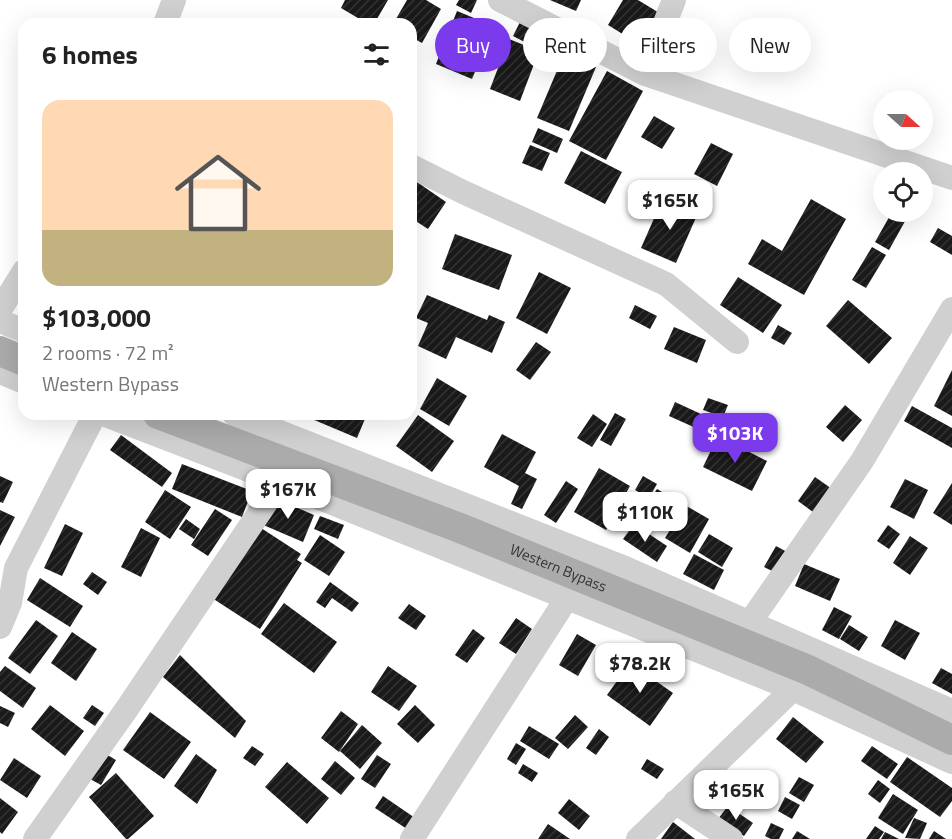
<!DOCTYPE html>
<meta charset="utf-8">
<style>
:root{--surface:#fff;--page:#f2f2f2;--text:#222;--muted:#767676;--line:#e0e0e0;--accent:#7c3aed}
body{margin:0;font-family:"Titillium Web",sans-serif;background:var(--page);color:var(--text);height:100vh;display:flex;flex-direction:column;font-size:22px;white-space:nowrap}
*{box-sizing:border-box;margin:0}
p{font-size:20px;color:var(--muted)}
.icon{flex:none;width:33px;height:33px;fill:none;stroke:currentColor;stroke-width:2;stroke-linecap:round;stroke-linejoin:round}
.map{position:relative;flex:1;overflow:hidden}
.drawer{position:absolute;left:18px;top:18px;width:399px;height:402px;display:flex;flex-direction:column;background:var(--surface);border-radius:18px;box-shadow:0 6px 24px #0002}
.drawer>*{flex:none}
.guide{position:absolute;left:435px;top:18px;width:426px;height:54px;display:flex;gap:12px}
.needle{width:39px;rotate:111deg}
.buttons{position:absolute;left:873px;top:90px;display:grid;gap:12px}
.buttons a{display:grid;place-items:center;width:60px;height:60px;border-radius:50%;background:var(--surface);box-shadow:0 6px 24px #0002;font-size:30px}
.price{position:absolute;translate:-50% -51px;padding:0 14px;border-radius:12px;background:#fff;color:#222;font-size:20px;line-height:39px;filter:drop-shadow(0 2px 3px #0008)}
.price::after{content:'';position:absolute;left:50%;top:36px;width:18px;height:14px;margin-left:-9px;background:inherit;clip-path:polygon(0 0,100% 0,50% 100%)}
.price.current{background:var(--accent);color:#fff}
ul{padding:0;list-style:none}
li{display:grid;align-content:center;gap:12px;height:318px;padding:0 24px}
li+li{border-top:2px solid var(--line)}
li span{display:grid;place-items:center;height:186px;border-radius:18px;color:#555}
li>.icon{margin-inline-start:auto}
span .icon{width:108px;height:108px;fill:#fffc;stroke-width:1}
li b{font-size:26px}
h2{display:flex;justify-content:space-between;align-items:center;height:72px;padding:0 24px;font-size:26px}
.tag{padding:0 21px;border-radius:27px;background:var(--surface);box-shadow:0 6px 24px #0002;font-size:21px;line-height:54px}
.tag.current{background:var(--accent);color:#fff}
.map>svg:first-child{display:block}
.building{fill:url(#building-hatch)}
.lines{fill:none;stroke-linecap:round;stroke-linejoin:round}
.minor{stroke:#d0d0d0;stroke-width:24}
.major{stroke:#ababab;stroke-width:30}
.labels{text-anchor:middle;stroke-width:6;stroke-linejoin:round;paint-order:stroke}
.street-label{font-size:15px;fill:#333;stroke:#fff}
</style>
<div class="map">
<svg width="952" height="839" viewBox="0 0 952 839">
<defs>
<pattern id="building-hatch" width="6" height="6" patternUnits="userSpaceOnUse" patternTransform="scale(1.5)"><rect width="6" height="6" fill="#1a1a1a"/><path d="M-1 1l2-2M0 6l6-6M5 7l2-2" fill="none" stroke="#333"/></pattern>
</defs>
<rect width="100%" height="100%" fill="#fff"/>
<path class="building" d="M345,0H388L374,24H368L341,8Z
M407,0H426L441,9L422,43L411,37V24H393Z
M459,0H477L471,13L456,5Z
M550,0H581L576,11Z
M623,0H638L661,14L642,46L608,25Z
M457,11L491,25L485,40L488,41L472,79L436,64Z
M521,20L544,32L536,48L513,36Z
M509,39L539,51L520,101L490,89Z
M564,54L596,67L569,131L537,118Z
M607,71L643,91L606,160L569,141Z
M654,116L675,128L662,149L641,137Z
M538,128L563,139L557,153L532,142Z
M711,143L733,154L717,186L694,174Z
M530,145L550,153L542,171L522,163Z
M581,151L622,172L605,204L564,183Z
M417,182L446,202L428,229L411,218V190Z
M663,198L698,213L676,263L641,248Z
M811,199L846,219L804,295L748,264L762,239L782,251Z
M892,212H904L909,214L889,250L875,242Z
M938,228L952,236V255L930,242Z
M455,234L512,255L499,290L442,269Z
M872,247L886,255L866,288L852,280Z
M539,272L571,288L547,334L516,318Z
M738,277L782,305L763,333L720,305Z
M427,295L487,320L489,315L505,322L492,353L456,337L446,359L418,346L428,323L416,318Z
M848,300L892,338L869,364L826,326Z
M635,305L657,316L650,329L629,318Z
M778,325L792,333L784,345L771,338Z
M674,327L706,340L697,363L664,349Z
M536,342L551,352L530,380L516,370Z
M952,370V416L934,406Z
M437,378L467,396L449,426L420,409Z
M708,398L728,405L723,417L703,410Z
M675,402L714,420L707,433L669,416Z
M845,405L862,420L843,442L826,427Z
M912,406L952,428V448L904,421Z
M615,413L626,419L611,446L600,440Z
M300,414H367L357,438Z
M593,414L607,424L592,447L577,438Z
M418,415L454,441L432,472L396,446Z
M502,434L536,452L525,473L537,479L522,509L511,504L519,486L484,467Z
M121,435L172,473L162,487L110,450Z
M718,436L767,461L752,491L703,467Z
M182,464L252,491L242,517L172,489Z
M599,468L630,486L606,530L574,512Z
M0,476L13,482L3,503L0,502Z
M643,476L657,484L649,498L635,490Z
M815,477L835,491L817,515L798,501Z
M905,479L928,490L914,519L890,507Z
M566,481L578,489L556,523L544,515Z
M952,483V525L933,513Z
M657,489L709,519L690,553L665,538L677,519L648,503Z
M165,490L191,507L170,539L145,522Z
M272,497L314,515L303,542L261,524Z
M215,509L232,520L208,556L191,545Z
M0,510L15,517L0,546Z
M320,516L344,525L338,539L314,529Z
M186,519L200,529L194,539L179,529Z
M65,524L83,533L62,576L44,568Z
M634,524L667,546L657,562L623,539Z
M888,525L900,534L889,549L877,541Z
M258,526L301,554L297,560L302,563L260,629L212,598Z
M141,528L160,538L141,577L121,567Z
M709,534L733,548L722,567L698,552Z
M320,535L345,552L329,576L304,560Z
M910,536L928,548L910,575L893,563Z
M776,546L789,553L778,574L764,567Z
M694,554L724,570L714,590L683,574Z
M804,564L840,579L830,601L795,586Z
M92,572L107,582L98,595L83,584Z
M40,578L83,606L70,627L27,600Z
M330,582L359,603L352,612L332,598L325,608L316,602Z
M284,603L337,642L314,673L261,634Z
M409,604L426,616L416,630L398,618Z
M834,607L852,616L839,639L822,630Z
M516,618L532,629L516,654L499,643Z
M36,620L58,636L30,674L8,658Z
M895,620L920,633L905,660L881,646Z
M849,625L868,637L859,651L840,639Z
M473,629L485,638L467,663L455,655Z
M72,632L97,649L76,681L51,663Z
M577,634L596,645L578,676L559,665Z
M180,655L246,721L235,738L163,677Z
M630,663L673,693L650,726L607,695Z
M5,666L36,688L23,708L0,691V672Z
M388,666L417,686L399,711L371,692Z
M941,668L952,674V694L932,683Z
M50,705L84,731L65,756L31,729Z
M92,705L104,713L95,726L83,718Z
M415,705L435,725L418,743L397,724Z
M0,706L15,713L8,727L0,723Z
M341,711L358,724L339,752L321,738Z
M150,712L191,742L164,779L123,750Z
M575,715L588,727L568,749L555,738Z
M793,717L824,742L806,763L776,739Z
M362,725L382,743L360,769L340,751Z
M529,726L559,744L549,759L520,741Z
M599,729L609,737L596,755L586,748Z
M516,743L526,749L516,765L507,759Z
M252,746L264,754L255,766L243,758Z
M872,746L898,764L887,779L861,761Z
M104,753L116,760L101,785L90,779Z
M196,754L217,770L197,804L174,786Z
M377,755L391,764L375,788L361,779Z
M907,757L952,788V801L940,817L890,782Z
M14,758L41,776L27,798L0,780Z
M647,759L664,769L657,779L641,769Z
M335,761L355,778L341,795L321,779Z
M287,762L329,798L307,824L265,787Z
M523,764L538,773L532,782L518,773Z
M116,773L154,816L128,839H126L89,797Z
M799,777L814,785L804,802L789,793Z
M878,780L890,789L880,803L868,794Z
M893,794L918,810L903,834L878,818Z
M383,796L418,820L410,831L375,808Z
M785,797L800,805L792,819L778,811Z
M0,798L18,812L2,834L0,832Z
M569,799L590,816L579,830L558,813Z
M728,806L753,823L744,836L718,819Z
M914,818L927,823L920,839L905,838Z
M673,822L695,839H661Z
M771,823L784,829L779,839H771L765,836Z
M548,824L570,839H538Z
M875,826L884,832L879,839H866Z
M797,831L810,839H792Z
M934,831L946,839H929Z
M885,832L899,839H881Z"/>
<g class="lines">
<path class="minor" d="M500,0L645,74L952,178
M165,24L174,0
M645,74L674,0
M411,166L463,192L666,284L737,342
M0,310L24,271
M0,321L24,331
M0,372L24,382
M103,414L280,482L793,689L952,762
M234,414L625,568L952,711
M750,622L862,461L952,309
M0,627L10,603L16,568L95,414
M675,802L731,839
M35,839L126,710L280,482
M412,839L567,598
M638,839L793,689"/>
<g class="major">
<path d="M0,351L24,361"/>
<path id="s1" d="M158,414L460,528L808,670L952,740"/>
</g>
</g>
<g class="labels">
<g class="street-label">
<text dy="5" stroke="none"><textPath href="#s1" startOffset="429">Western Bypass</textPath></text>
</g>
</g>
</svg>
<div class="buttons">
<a><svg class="needle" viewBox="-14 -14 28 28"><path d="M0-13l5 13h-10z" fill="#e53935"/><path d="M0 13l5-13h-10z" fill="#767676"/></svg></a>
<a><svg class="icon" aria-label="locate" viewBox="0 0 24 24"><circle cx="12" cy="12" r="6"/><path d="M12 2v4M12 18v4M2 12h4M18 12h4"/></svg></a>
</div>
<b class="price" style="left:670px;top:231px">$165K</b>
<b class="price current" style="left:735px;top:464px">$103K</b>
<b class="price" style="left:288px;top:520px">$167K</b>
<b class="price" style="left:645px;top:543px">$110K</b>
<b class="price" style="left:640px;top:694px">$78.2K</b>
<b class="price" style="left:736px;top:821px">$165K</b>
<div class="guide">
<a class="tag current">Buy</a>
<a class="tag">Rent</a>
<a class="tag">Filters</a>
<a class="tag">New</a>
</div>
<section class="drawer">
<h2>6 homes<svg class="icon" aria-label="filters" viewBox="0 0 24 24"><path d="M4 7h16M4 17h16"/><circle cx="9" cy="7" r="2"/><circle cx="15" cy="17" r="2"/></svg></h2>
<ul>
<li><span style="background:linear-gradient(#ffd9b3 70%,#c2b280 0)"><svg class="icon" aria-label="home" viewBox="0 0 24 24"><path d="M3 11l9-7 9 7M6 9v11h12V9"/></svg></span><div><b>$103,000</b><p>2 rooms · 72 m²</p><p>Western Bypass</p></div></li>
</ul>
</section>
</div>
